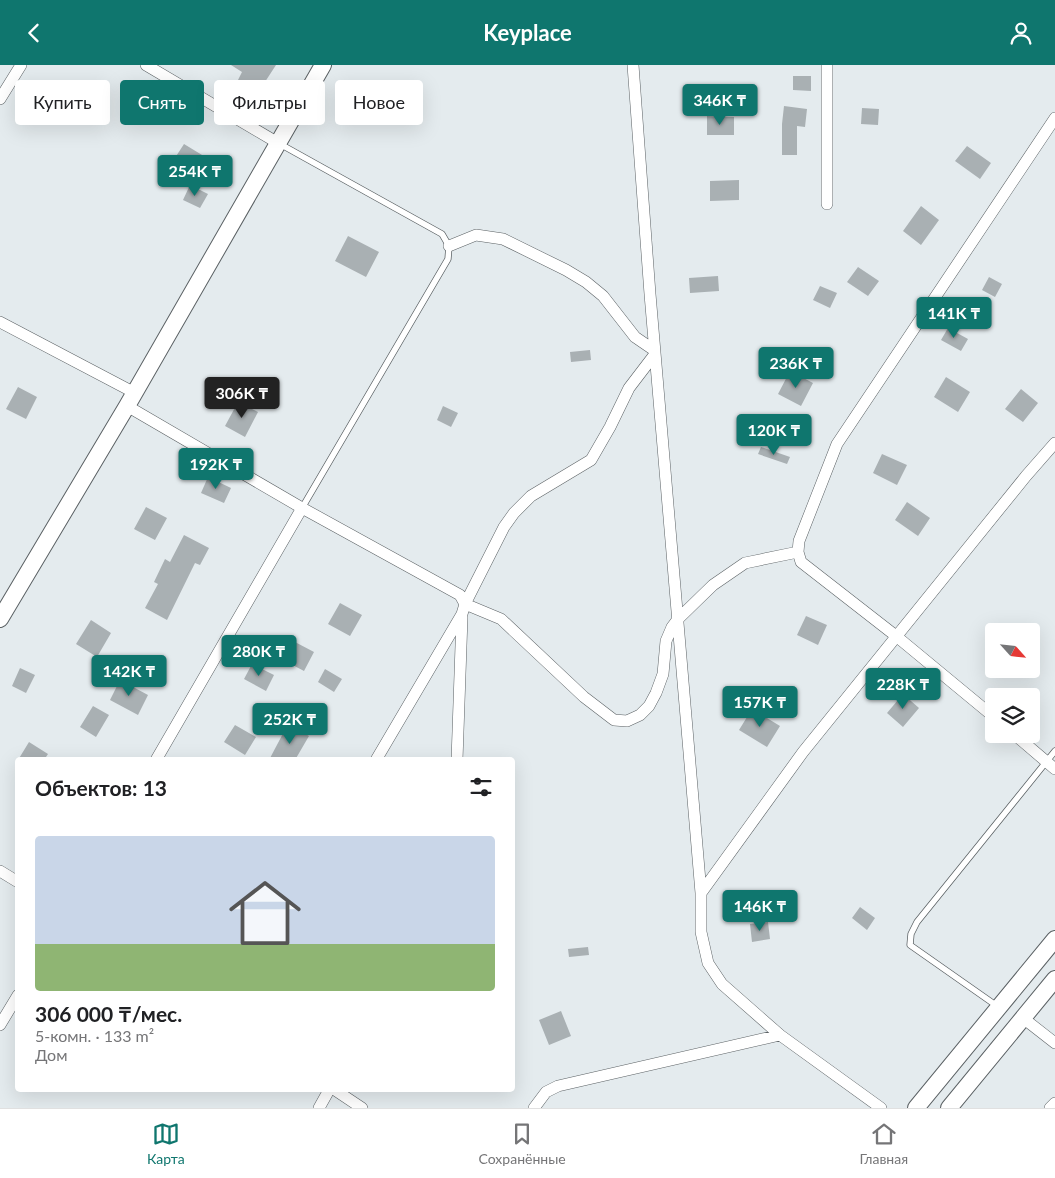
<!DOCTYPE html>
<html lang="ru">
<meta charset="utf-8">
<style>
:root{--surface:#fff;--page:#f2f2f2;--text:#202124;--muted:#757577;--line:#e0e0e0;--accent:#0f766e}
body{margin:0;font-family:Lato,sans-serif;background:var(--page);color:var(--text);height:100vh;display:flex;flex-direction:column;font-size:19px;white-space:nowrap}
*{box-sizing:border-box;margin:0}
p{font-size:16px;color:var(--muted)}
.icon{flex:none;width:28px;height:28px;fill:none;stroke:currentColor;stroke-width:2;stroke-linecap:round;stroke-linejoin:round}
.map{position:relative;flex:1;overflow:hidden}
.panel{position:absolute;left:15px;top:692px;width:500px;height:335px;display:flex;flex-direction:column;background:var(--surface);border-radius:5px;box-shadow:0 5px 20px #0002}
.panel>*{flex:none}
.top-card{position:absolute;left:15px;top:15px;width:500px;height:45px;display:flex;gap:10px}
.needle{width:32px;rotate:117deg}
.buttons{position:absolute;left:985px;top:558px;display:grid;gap:10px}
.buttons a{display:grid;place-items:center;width:55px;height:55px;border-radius:5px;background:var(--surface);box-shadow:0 5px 20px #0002;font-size:25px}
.price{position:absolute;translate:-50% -42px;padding:0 11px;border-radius:5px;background:var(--accent);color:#fff;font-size:16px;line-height:32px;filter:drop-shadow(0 1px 2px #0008)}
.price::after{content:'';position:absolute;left:50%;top:30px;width:15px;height:11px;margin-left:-8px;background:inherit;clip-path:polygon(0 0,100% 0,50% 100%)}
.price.current{background:#222;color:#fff}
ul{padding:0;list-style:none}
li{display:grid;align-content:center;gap:10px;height:265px;padding:0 20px}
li+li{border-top:1px solid var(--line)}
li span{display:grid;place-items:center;height:155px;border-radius:5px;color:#555}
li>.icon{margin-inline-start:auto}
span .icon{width:90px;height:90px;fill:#fffc;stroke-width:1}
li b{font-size:21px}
h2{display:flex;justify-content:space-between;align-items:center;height:60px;padding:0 20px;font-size:21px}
.chip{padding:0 18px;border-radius:5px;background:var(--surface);box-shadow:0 5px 20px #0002;font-size:18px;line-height:45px}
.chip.current{background:var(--accent);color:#fff}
header{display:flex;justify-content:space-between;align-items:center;height:65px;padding:0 20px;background:var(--accent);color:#fff;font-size:22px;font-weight:700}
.tab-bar{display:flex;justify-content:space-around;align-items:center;height:70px;border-top:1px solid var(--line);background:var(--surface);font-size:14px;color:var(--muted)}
.tab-bar a{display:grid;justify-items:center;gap:2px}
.tab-bar .current{color:var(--accent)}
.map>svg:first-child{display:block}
.building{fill:#a9b0b3}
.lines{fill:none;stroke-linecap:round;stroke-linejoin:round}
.lane-casing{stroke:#5b6164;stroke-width:7}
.street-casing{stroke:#5b6164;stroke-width:12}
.secondary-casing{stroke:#5b6164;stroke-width:18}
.lane{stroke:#fff;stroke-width:5.5}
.street{stroke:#fff;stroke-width:11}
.secondary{stroke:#fff;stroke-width:16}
</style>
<header><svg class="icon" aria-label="back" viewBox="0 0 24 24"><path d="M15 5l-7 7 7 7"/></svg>Keyplace<svg class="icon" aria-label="person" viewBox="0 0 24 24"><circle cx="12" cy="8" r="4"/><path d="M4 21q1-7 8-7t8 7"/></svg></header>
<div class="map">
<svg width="1055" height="1043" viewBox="0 0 1055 1043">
<rect width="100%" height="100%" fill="#e4ebee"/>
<path class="building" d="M231,0H276L263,20L259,17L251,34L233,25L242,7Z
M793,11H811V26L793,25Z
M784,41L807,44L805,62L797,61V90H782V59Z
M862,43L879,44L878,60L861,59Z
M707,51L734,52V70H707Z
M184,79L207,93L194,114L171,99Z
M967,81L991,98L980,114L955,96Z
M739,115V135L710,136V116Z
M190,120L208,129L200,143L183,135Z
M921,141L939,155L921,180L903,166Z
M348,171L379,187L366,212L335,196Z
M858,202L879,216L868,231L847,217Z
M718,211L719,226L690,228L689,213Z
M989,212L1002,219L995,232L982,225Z
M820,221L837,228L830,243L813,235Z
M948,263L968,274L961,286L941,275Z
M590,285L591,295L571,297L570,287Z
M790,306L813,318L801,341L778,329Z
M946,312L970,327L958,347L934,332Z
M18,322L37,332L26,354L6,344Z
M1021,324L1038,338L1023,357L1005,344Z
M238,337L258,347L245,372L225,361Z
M443,341L458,348L451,362L437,355Z
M761,382L790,392L787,399L758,389Z
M882,389L907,400L897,420L873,408Z
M208,412L231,423L224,438L201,428Z
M907,437L930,453L918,471L895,455Z
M146,442L167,453L155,475L134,464Z
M184,470L209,483L200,500L195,498L167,555L145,543L158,519L154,517L165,494L170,497Z
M340,538L362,550L350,571L328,559Z
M806,551L827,560L818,580L797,570Z
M91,555L111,568L97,592L76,579Z
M295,577L314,587L304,606L285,596Z
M252,599L274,610L266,626L244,614Z
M20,603L35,610L26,628L12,621Z
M325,604L342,614L334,627L318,617Z
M120,615L148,630L138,650L110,635Z
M903,629L919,643L903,662L887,648Z
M93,641L109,650L96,672L80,662Z
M752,644L780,661L767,682L739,665Z
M288,659L309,671L295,695H269Z
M235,660L256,672L245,690L224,677Z
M29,677L48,689L44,695H18Z
M860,842L875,853L867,865L852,853Z
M768,857L770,874L752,877L750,859Z
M588,882L589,890L569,892L568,884Z
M561,946L571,971L549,980L539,955Z"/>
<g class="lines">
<g class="lane-casing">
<path id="lane" d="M280,79L442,169L449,181L448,194L302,443
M997,941L910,880L911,869L917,857L1055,686"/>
</g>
<g class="street-casing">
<path id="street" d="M146,0L278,78
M633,0L650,229L701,828V867L708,898L722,919L780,970L881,1043
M827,0V139
M0,34L21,0
M449,181L476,170L503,174L566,205L586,217L603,231L635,272L654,285
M0,257L135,328
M655,289L629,323L610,362L591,395L531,431L514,448L504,462L465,539L501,554L584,632L614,655L627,656L640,650L649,641L656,628L663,609L666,576L672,562L678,554L713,520L745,498L798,487
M127,341L302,443L460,530L465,539L462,549L376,695
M994,652L896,571L801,497L798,487L799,476L837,379L1055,53
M1014,669L1055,704
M156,695L302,443
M457,695L462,552
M0,806L18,817
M701,828L803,687L1026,411L1055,378
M1023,953L1055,978
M0,960L18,930
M335,1025L362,1043
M319,1043L329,1025
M534,1043L546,1027L558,1021L780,970
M1050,1043L1055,1038"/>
</g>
<g class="secondary-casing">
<path id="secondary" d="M0,554L127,341L323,0
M916,1043L1055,874
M949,1043L1055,914"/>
</g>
<use href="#lane" class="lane"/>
<use href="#street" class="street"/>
<use href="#secondary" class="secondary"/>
</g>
</svg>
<div class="buttons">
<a><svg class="needle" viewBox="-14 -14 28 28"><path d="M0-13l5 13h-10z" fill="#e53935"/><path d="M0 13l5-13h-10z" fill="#757577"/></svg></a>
<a><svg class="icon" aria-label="layers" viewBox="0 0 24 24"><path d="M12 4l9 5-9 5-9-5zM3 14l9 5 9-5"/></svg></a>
</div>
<b class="price" style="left:720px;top:61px">346K ₸</b>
<b class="price" style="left:195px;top:132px">254K ₸</b>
<b class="price" style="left:954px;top:274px">141K ₸</b>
<b class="price" style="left:796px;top:324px">236K ₸</b>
<b class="price current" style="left:242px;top:354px">306K ₸</b>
<b class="price" style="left:774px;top:391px">120K ₸</b>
<b class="price" style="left:216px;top:425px">192K ₸</b>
<b class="price" style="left:259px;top:612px">280K ₸</b>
<b class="price" style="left:129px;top:632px">142K ₸</b>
<b class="price" style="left:903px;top:645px">228K ₸</b>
<b class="price" style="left:760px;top:663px">157K ₸</b>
<b class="price" style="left:290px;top:680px">252K ₸</b>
<b class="price" style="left:760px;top:867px">146K ₸</b>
<div class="top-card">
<a class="chip">Купить</a>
<a class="chip current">Снять</a>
<a class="chip">Фильтры</a>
<a class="chip">Новое</a>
</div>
<section class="panel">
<h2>Объектов: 13<svg class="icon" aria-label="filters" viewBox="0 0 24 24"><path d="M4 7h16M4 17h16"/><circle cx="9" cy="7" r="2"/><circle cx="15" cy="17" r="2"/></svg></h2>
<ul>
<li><span style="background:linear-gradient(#c9d6e8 70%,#8fb573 0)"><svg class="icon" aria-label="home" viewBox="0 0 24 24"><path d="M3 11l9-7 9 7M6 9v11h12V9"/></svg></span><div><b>306 000 ₸/мес.</b><p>5-комн. · 133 m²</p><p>Дом</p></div></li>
</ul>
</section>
</div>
<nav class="tab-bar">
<a class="current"><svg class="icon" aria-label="map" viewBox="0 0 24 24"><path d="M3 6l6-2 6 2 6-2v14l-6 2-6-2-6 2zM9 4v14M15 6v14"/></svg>Карта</a>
<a><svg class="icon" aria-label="saved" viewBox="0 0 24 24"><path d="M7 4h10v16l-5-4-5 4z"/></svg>Сохранённые</a>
<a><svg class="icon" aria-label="home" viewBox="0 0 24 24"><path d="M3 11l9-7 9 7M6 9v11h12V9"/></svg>Главная</a>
</nav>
